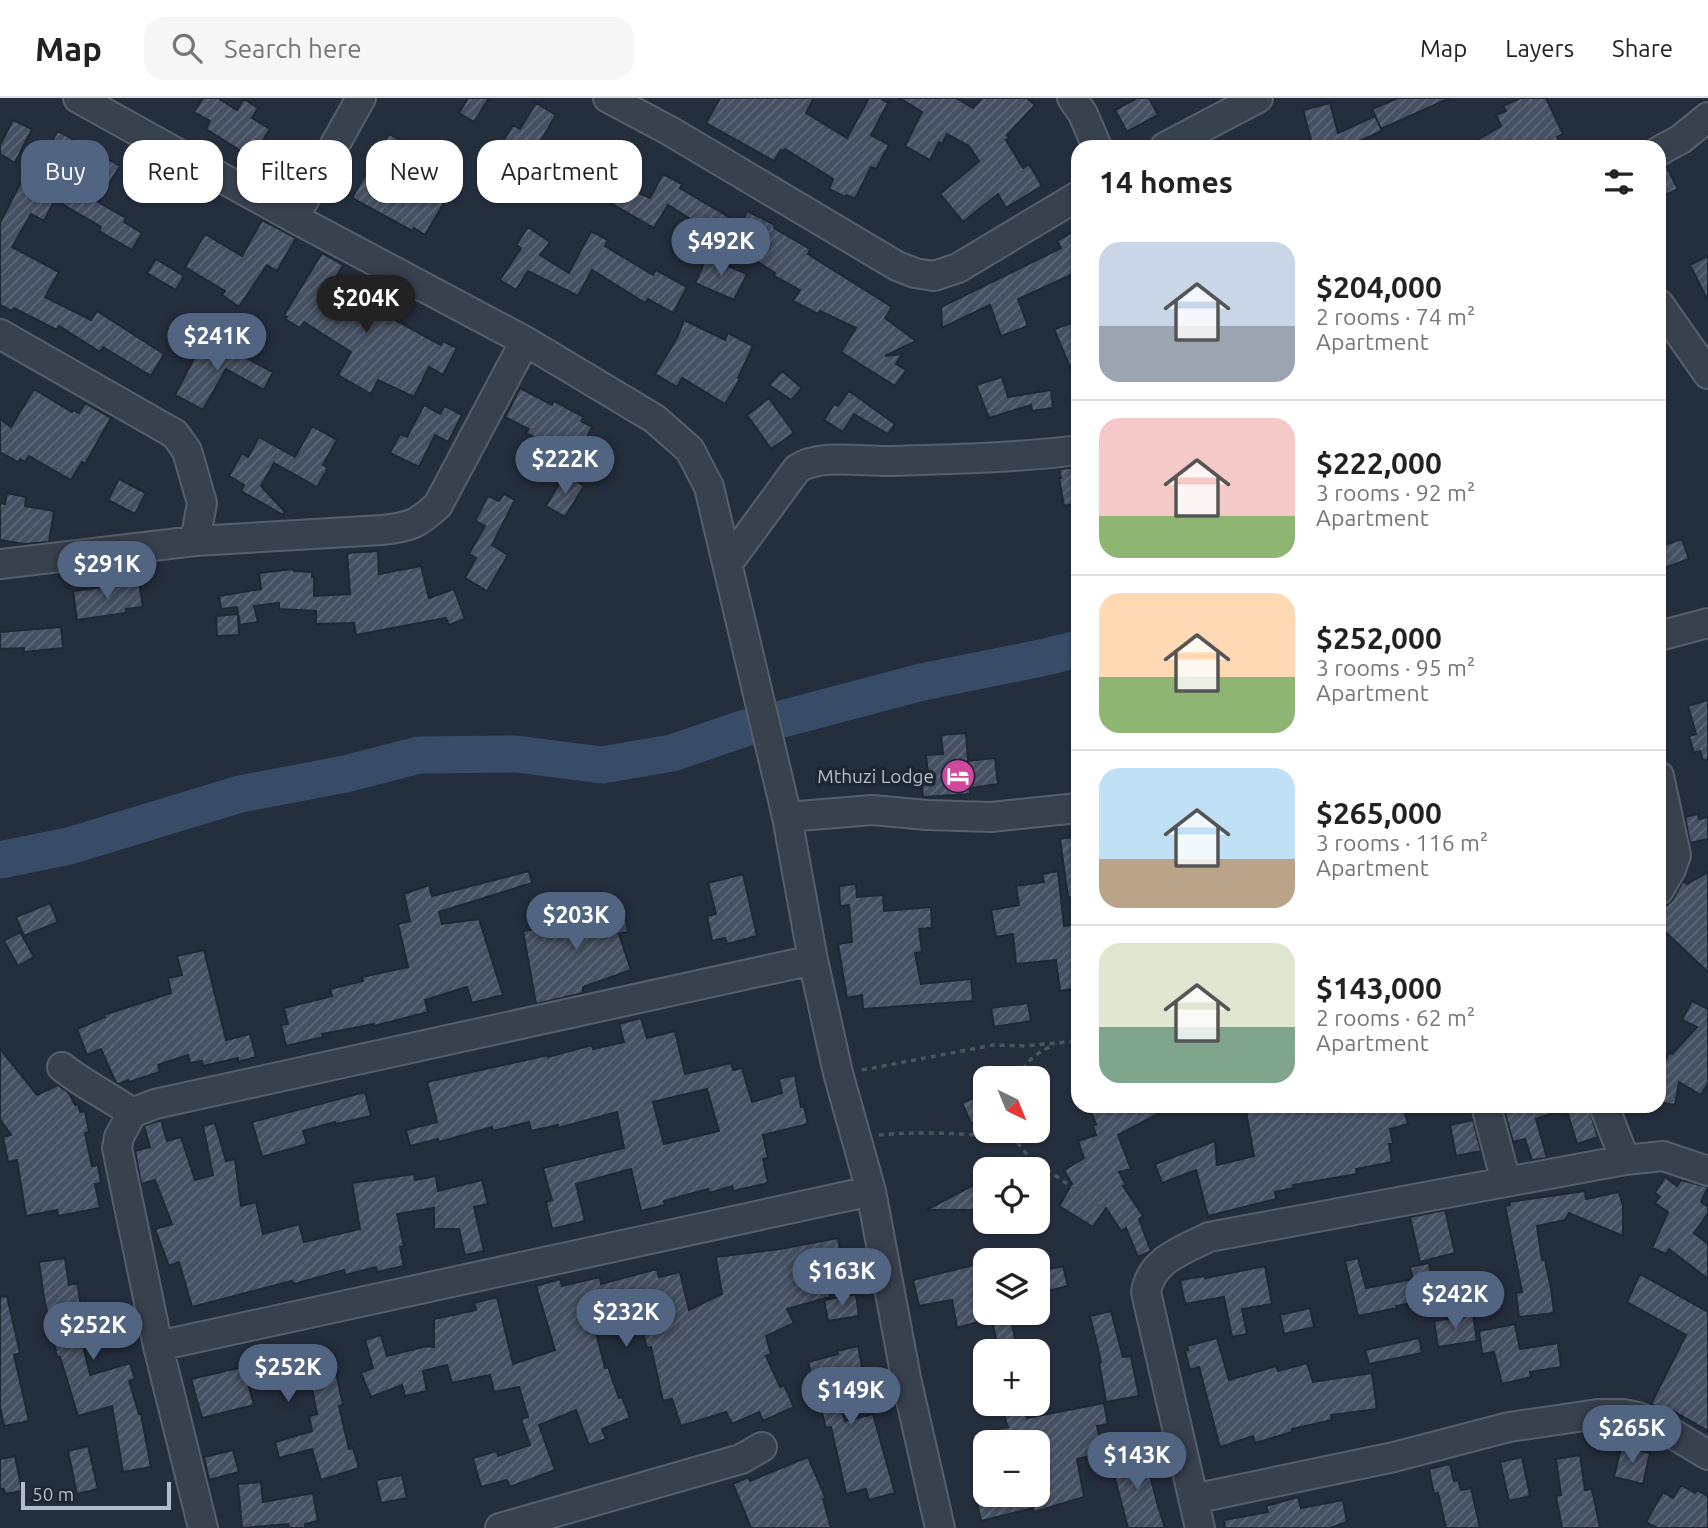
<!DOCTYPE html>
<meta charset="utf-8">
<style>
:root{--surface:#fff;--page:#f6f6f6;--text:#222;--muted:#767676;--line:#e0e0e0;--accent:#516482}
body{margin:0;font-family:Ubuntu,sans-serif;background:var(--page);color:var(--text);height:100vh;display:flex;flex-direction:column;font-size:26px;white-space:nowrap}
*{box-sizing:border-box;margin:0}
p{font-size:23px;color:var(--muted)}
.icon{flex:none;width:38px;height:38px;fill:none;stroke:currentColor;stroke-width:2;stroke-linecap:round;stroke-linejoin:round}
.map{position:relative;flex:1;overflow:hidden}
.panel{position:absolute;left:1071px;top:42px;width:595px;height:973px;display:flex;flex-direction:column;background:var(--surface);border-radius:21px;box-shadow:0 2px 5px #0004}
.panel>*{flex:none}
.banner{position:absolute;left:21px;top:42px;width:665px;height:63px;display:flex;gap:14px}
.needle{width:46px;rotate:137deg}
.tools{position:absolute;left:973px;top:968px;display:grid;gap:14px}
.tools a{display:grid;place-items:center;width:77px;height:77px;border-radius:14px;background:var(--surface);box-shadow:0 2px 5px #0004;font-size:35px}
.scale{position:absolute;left:21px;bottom:18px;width:150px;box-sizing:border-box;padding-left:7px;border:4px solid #b4bcc9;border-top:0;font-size:19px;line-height:24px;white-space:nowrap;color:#b4bcc9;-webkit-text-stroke:5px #1d2633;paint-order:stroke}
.price{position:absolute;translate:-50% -60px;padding:0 16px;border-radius:24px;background:var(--accent);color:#fff;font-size:23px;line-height:46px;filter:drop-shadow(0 2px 4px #0008)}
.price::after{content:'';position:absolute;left:50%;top:42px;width:21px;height:16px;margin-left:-10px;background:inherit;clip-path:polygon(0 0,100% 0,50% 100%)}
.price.selected{background:#222;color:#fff}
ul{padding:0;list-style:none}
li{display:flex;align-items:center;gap:21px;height:175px;padding:0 28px}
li+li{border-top:2px solid var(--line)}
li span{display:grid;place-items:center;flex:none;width:196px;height:140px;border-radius:21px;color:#555}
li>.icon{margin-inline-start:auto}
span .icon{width:84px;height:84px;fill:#fffc;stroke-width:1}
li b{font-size:30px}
h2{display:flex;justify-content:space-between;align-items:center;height:84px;padding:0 28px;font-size:30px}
.chip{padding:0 24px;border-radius:21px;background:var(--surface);box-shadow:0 2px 5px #0004;font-size:24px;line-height:63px}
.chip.selected{background:var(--accent);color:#fff}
header{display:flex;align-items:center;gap:42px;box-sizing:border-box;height:98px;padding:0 35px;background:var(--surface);border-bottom:2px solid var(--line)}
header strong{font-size:33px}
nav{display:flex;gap:38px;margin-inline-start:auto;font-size:24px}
.search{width:490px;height:63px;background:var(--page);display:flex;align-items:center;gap:18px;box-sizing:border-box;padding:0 24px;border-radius:21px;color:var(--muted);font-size:26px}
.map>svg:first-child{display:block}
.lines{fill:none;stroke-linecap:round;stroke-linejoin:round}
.river{stroke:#394c67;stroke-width:37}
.building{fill:url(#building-hatch);stroke:#1f2835;stroke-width:2;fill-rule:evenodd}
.minor-casing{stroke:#565f6c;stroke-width:32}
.path{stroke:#44595c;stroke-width:3.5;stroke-dasharray:5 5;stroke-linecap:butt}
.minor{stroke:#38414e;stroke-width:28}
.labels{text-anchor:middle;stroke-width:7;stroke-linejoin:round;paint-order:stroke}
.poi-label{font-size:19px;fill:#b4bcc9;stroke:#1d2633;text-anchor:end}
</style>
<header>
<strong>Map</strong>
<div class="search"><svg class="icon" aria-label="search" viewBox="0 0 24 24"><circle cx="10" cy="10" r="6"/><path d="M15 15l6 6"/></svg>Search here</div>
<nav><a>Map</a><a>Layers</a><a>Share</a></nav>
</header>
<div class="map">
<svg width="1708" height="1430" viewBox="0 0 1708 1430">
<defs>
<pattern id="building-hatch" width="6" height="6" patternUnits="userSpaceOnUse" patternTransform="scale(1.75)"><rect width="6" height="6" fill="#455162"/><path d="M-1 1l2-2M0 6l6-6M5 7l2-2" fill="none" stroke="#5d6877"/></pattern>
</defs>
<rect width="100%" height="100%" fill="#242f3e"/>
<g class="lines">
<path class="river" d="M782,621L922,584L1041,560L1078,551
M0,762L69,748L240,696L345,676L419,657L516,656L602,667L672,655L745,630"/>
</g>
<path class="building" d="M203,0H218L237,12L244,1L258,10L252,20L270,31L252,60L206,31L210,23L194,14Z
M468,0H489L474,24L459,15Z
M720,0H814L806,15L847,40L869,0H880L888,5L871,37L889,47L876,71L871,69L855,101L847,97L845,99L829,91L833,81L785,51L784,53L781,52L774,63L706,25Z
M899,0H956L973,10L982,0H1027L1035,7L1007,37L1009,40L1006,42L1023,70L1029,66L1042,88L1006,110L998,96L963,124L940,96L979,63L969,48L947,36L942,46L939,44L930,62L905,48L922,14Z
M1137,0H1149L1158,17L1127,34L1115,12Z
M1398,0H1450L1381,31L1372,11Z
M1520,0H1546L1563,36L1557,39L1562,49H1466L1501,28L1496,17L1506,13L1503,8Z
M536,5L556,17L540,44L549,49L547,53L596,80L587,93L583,92L579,98L533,74L498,52L513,27L520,31Z
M1330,5L1338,35L1375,18L1382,33L1346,49H1340L1337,43L1324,49H1313L1303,12Z
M13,22L32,31L15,65L0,56V47Z
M58,33L120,68L98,104L126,120L124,124L142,135L132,152L99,133L101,129L62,106L83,72L47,51Z
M389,36L411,48L402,64L451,93L425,137L414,130L412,133L352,100Z
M1666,68L1678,91L1659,100V70Z
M663,76L682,86L680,90L741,126L747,113L775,127L774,130L810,151L808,156L892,209L885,220L916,243L885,258L902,256L896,266L906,272L895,288L841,254L856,230L820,213L818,216L793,203L800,192L774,178L775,175L668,107L654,130L607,103L616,85L650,100Z
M22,82L56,99L44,123L31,116L12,149L59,174L45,199L91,222L97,213L164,256L151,278L103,249L100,254L59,228L57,232L14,210L12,213L0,207V125Z
M262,122L296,140L277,173L267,167L239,209L222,197L225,193L185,169L205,136L242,158Z
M528,129L550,144L540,157L569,175L591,133L608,142L605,148L653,177L656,172L687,189L673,215L648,201L645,205L592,172L578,198L528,173L516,192L500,182L521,150L516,147Z
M1078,131V181L1075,175L1018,201L1028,228L1001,238L990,207L942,230L941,209L1061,150L1057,143Z
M322,155L343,167L332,187L376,214L377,212L441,247L443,243L457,250L443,277L429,269L414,299L378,282L371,296L338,277L351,254L304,224L300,230L285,221L287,219L284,217Z
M1708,158V203L1690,167Z
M707,159L747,176L734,202L695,185Z
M156,161L184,178L176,192L147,175Z
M684,222L725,242L728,235L753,248L738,280L740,281L725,306L682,280L677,289L655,276L677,240Z
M1078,223V288L1054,231Z
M205,239L273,274L264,292L226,271L203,312L175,297Z
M782,273L802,290L791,302L769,287Z
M1002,279L1008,299L1051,292L1053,310L1032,313L1031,307L989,320L976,287Z
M520,290L552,307L554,303L584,319L581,323L592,329L583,347L572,341L559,371L540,363L547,346L526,335L529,331L505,319Z
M34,291L72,314L73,312L79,315L85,305L111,320L85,366L82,364L71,382L29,358L25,364L20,361L18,364L0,354V321L11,329Z
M849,293L895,326L888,336L854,316L843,334L824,322L834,306L838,308Z
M769,300L794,335L771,351L747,317Z
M424,307L440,316L445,308L462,317L448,344L435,337L419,369L390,355L400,336L407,339Z
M312,328L337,342L323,367L328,370L317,389L274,365L261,388L285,414L283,417L241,393L244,387L229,378L242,355L248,359L259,339L295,359Z
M1078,369V405L1064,408L1059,380H1061L1059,371Z
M565,376L584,388L565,419L546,408Z
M119,381L146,395L135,416L108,402Z
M7,395L26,399L25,408L54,413L49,444L24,446L0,442V405L5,406Z
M504,396L515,402L492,447L508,457L487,493L465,480L476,460L469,456L485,428L475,423L488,398L499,403Z
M1682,441L1689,461L1659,472V449Z
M378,453L379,476L421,468L429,500L454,491L465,521L449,527L446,520L356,537L354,525L316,526V513L279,511V505L254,508L258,524L240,527L237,509L221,511L219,498L261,491L259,475L293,471L294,473L312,474V479H314V498L350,496L347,455Z
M139,484L143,509L126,511V515L77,522L73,493Z
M238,516L239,537L217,538L216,518Z
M61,529L63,550L24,554V550L0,551V534Z
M1708,602V662H1703L1700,653L1694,655L1689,638L1696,636L1688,608Z
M966,635L968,663L995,660L998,686L970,690V696L923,699L921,677L928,676L926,657L943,656L941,637Z
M1698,716L1699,721L1708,719V741L1690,745L1685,719Z
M1078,738V799H1068L1060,741Z
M529,773L532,785L439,814L442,826L479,821L503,897L472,905L467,889L425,902L428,914L374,928V926L322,936L323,939L286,948L281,927L288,926L284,910L332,898L330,891L363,883L362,879L408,869L398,826L410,823L404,796L429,787L432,798Z
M1058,773L1064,828L1078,826V890L1060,893L1056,862L1016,866L1013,836L996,839L991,812L1019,807L1016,788L1044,784L1042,776Z
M1708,774V874L1659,828V809L1667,807L1673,801L1683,783L1687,786Z
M743,776L757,838L727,846L725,840L712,843L707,818L716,816L708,785Z
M856,786L857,799L883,797L884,813L931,809L932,830L919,831L922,854L915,855L921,886L971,881L973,903L863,911L862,897L847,900L838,846L852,844L849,807L840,808L839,788Z
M50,805L58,824L24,838L16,819Z
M606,808V820L625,816L628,834L619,836L631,872L583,889V895L536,906L523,833L560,827L558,811Z
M20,834L34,859L18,868L4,843Z
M204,852L226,942L250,936L256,959L238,964V960L203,968L202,963L190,965L188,957L158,967L160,974L129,984L128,982L119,986L116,985L101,951L87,957L77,931L105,919L104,917L171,895L168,880L182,877L177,858Z
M1692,903L1708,911V985L1701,997L1679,984L1675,1007L1659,1004V974L1670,954L1672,956L1697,929L1682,922Z
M1028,905L1031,923L994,929L991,910Z
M641,920L647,940L675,933L685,976L731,965L733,972L742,970L752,1004L782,995L779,981L795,977L801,1009L804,1008L808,1026L763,1037L768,1060L763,1061L768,1085L733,1093L732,1088L709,1095L708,1091L664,1103L665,1107L641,1113L631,1071L576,1086L585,1123L552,1131L546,1104L552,1102L543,1070L624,1050L617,1014L558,1030V1027L531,1033L529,1024L493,1033L492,1029L439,1044L438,1041L410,1048L406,1032L437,1024L427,984L548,957V959L592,947L593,951L624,944L619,926ZM707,991L719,1033L664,1046L653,1004Z
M0,951L37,997L58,987L69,995L75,1007L78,1006L80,1014L85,1013L89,1034L85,1035L92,1068L98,1067L101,1085L95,1086L100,1110L58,1118L57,1112L26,1118L17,1062L8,1064L3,1039L11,1037L0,1021Z
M365,994L371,1018L336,1026L335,1024L303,1033L307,1046L262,1059L252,1024Z
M985,995V1019L971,1025L962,1005Z
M1089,1008H1173L1118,1037L1131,1071L1119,1074L1126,1087L1123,1088L1143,1118L1139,1121L1151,1153L1138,1159L1126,1130L1121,1133L1106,1110L1093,1129L1059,1108L1072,1086L1064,1072L1084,1060L1078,1043L1096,1037L1093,1028L1096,1026Z
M1245,1008H1343L1344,1011L1361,1008H1403L1408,1026L1390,1031L1393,1046H1389L1392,1064L1356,1071L1357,1076L1293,1087L1294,1090L1275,1094L1276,1101L1208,1118L1196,1072L1162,1085L1155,1066L1215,1043L1217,1067L1254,1058Z
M1503,1008H1588L1598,1039L1577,1046L1566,1010L1536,1021L1547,1060L1532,1062L1525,1041L1513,1044Z
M161,1022L167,1043L181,1039L195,1082L213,1077L203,1028L215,1025L226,1063L235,1061L241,1108L256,1104L263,1136L299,1126L304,1144L360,1131L352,1085L414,1076L415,1082L436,1078L438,1093L482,1082L488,1106L474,1109L484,1153L465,1157L459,1131H434V1110L397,1116L404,1148L400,1149L404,1168L377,1174L376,1169L345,1177L344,1172L294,1186L292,1183L192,1209L179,1164L169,1168L155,1131L172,1126L155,1082L141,1086L135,1053L150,1049L144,1028Z
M1473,1022L1481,1053L1456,1058L1450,1027Z
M1665,1079L1677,1088L1681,1082L1708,1089L1701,1104L1708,1109V1115L1694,1135L1708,1146V1181L1669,1151L1666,1156L1652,1150L1668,1114L1655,1105L1660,1099L1655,1095Z
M985,1081V1112H926Z
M1585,1093L1586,1101L1619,1094L1623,1108V1138L1569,1115L1565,1122L1537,1128L1542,1162H1545L1551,1190L1554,1215L1519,1219L1516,1195L1522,1194L1505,1108L1510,1107L1509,1104Z
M1445,1112L1455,1155L1420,1164L1410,1119Z
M838,1140L843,1167L822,1171L830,1199L787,1211L794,1225L766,1238L771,1256L766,1258L780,1289L784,1287L794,1309L763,1323L759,1314L732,1326L726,1314L681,1328L672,1301L663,1303L651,1249L647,1250L637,1212L593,1222L605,1270L608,1269L619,1300L622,1299L630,1320L602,1331L606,1341L589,1347L576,1312L539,1327L555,1372L510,1389L507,1382L481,1389L473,1360L497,1353L498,1358L530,1347L521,1321L528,1319L519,1289L494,1294L490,1277L452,1285L447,1267L423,1273L427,1293L405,1298L402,1287L371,1299L361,1275L373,1270L365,1242L381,1237L387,1258L427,1248L434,1249V1221L476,1212L474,1205L497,1199L513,1266L555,1252L536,1188L560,1181L562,1188L600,1179L601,1186L657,1171L659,1179L680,1174L689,1212L722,1196L716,1159L780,1151Z
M65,1160L69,1187L77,1185L82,1212L113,1206L119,1236L82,1243L90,1277L130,1265L135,1281L129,1283L139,1316H141L151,1369L123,1374L112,1308L78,1318L60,1259H57L44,1200L39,1164Z
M1358,1160L1366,1190L1413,1181L1410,1169L1429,1165L1435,1201L1396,1208L1397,1210L1358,1218L1345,1163Z
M974,1167L978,1183H974L985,1222L957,1230L952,1202L919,1208L913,1182Z
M1063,1168L1068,1188L1040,1195L1038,1174Z
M1265,1168L1272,1206L1242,1211L1247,1236L1232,1239L1224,1199L1185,1206L1180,1182L1204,1178L1205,1180Z
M1640,1176L1708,1214V1333L1671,1312L1670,1314L1651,1306L1686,1237L1627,1204Z
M856,1196L859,1218L828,1223L824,1202Z
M7,1198L20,1255L14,1257L29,1323L4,1328L0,1308V1199Z
M1310,1210L1314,1229L1284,1236L1280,1217Z
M1111,1213L1123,1259L1131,1258L1139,1298L1106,1304L1099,1264H1101L1090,1218Z
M990,1214H1009L1018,1253H999Z
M1473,1217L1477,1243L1438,1249L1434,1223Z
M1515,1226L1520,1251L1558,1245L1561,1269L1530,1274L1531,1279L1502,1286L1494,1254L1482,1256L1479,1233Z
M1217,1240L1229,1282L1276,1268L1278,1273L1307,1265L1313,1284L1372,1275L1377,1311L1331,1317L1332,1322L1292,1331V1334L1255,1345L1253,1338L1220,1349L1199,1269L1190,1272L1185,1253L1188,1252L1187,1248Z
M1419,1240L1422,1255L1369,1266L1365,1252Z
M858,1248L864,1279L836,1285L845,1323L873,1316L895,1395L869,1402L866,1391L846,1396L831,1329L826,1330L808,1264L838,1256L837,1253Z
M281,1250L284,1261L331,1251L343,1307L339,1308L349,1351L353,1350L359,1370L321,1382L312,1351L279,1360L275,1344L312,1333L309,1318L317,1316L309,1276L249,1289L254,1307L202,1320L191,1281L251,1267L249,1257Z
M1104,1305L1108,1326L1097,1328L1103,1355L1077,1361L1084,1399L1034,1414L1033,1410L981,1423L975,1396H1038V1344H973V1336L1008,1329L1000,1306H1022L1027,1320Z
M88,1348L98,1391L77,1396L68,1353Z
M1621,1349L1650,1355L1643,1386L1614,1379Z
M233,1352L239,1374L209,1382L204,1359Z
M1144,1353L1158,1408L1165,1430H1128L1110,1362Z
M1580,1357L1585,1392L1592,1391L1600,1430H1562L1556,1398L1561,1397L1556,1361Z
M15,1358L22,1393L5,1396L4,1391H0V1361Z
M808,1359L826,1401H823L831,1430H751L733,1386L748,1379L750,1383Z
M1522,1359L1530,1398L1509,1403L1500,1364Z
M1450,1366L1454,1383L1458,1382L1461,1392L1471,1390L1480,1430H1446L1438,1395L1434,1396L1429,1371Z
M402,1377L407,1400L381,1405L376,1382Z
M261,1384L263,1404L313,1395L318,1423L305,1426V1430H289L288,1426L242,1430L238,1386Z
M1681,1387L1695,1395L1697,1392L1708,1398V1430H1657L1646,1424L1663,1394L1673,1400Z
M1298,1399L1301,1410L1343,1402L1347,1424L1330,1430H1225L1224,1422L1268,1414L1266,1408Z"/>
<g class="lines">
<g class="minor-casing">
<path id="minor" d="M78,0L294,120L525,243L655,321L690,352L709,389L787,719L813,862L838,975L871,1093L906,1280L940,1430
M608,0L670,33L897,168L915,175L934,178L958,170L1078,98
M1072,0L1083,16L1097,49
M1165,49L1258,0
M1659,53L1681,41L1708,19
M294,120L361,0
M1659,206L1708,276
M0,236L175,336L187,353L202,405L195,443
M728,465L797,371C820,355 863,364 891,363C953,361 1016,360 1078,352
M0,466L195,443L382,432C410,429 418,426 438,407L525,243
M1659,538L1708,525
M1659,678L1676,757L1671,771L1659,792
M787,719L872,712L927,717L991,719L1078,710
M62,969C84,987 109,998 132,1015
M1486,1008L1506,1084
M1604,1008L1625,1062
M158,1248L871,1093
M1193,1401L1394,1359L1509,1329L1598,1316H1623L1638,1319L1660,1328L1708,1357
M203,1430L158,1248L117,1050L119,1039L132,1015L155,1006L813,862
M500,1430L741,1361L762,1349
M1200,1430L1146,1194C1151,1162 1183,1152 1209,1139L1625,1062L1663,1058L1708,1073"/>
</g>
<path class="path" d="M862,972L993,947L1024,948L1078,943
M1018,980C1027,962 1036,955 1054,947
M1014,1032L1015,1042
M879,1037C918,1033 976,1035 1015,1042L1030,1060L1101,1109"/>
<use href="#minor" class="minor"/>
</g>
<defs>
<g id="hotel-disc" transform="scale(1.75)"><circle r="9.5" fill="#d1479c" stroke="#1d2633"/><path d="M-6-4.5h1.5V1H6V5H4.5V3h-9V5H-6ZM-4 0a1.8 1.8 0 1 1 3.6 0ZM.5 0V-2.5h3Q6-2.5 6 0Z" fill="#fff"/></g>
</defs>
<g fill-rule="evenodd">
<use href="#hotel-disc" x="958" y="678"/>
</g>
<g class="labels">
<g class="poi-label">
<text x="934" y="685">Mthuzi Lodge</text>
</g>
</g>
</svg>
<div class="tools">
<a><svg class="needle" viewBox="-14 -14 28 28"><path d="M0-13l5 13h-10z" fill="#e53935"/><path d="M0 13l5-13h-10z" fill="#767676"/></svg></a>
<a><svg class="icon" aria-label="locate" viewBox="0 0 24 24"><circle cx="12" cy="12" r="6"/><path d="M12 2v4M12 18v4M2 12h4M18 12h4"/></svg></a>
<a><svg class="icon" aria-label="layers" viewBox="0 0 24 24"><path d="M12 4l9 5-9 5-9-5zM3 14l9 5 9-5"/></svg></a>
<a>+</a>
<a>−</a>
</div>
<div class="scale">50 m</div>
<b class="price" style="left:721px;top:180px">$492K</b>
<b class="price selected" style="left:366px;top:237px">$204K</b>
<b class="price" style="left:217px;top:275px">$241K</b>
<b class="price" style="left:565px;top:398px">$222K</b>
<b class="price" style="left:107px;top:503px">$291K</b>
<b class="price" style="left:576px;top:854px">$203K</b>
<b class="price" style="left:842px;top:1210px">$163K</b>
<b class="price" style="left:1455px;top:1233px">$242K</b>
<b class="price" style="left:626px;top:1251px">$232K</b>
<b class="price" style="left:93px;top:1264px">$252K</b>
<b class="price" style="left:288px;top:1306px">$252K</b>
<b class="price" style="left:851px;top:1329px">$149K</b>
<b class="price" style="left:1632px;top:1367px">$265K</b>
<b class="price" style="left:1137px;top:1394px">$143K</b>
<div class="banner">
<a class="chip selected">Buy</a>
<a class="chip">Rent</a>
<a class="chip">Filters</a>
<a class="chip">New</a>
<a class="chip">Apartment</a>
</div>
<section class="panel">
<h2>14 homes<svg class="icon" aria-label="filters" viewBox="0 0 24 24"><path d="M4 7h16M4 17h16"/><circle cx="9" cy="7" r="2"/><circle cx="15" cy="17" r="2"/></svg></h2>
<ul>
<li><span style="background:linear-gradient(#c9d6e8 60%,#9aa5b1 0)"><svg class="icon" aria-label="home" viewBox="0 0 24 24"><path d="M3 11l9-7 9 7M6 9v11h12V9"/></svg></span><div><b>$204,000</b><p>2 rooms · 74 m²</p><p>Apartment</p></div></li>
<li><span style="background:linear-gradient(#f6c9c9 70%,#8fb573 0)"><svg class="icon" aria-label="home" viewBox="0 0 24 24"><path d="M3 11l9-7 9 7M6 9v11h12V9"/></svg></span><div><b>$222,000</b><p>3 rooms · 92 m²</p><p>Apartment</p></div></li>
<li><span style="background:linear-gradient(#ffd9b3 60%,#8fb573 0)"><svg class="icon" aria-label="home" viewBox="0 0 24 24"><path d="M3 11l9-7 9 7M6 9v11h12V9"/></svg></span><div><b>$252,000</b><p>3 rooms · 95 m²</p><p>Apartment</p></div></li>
<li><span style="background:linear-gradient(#bfe0f5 65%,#b9a48a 0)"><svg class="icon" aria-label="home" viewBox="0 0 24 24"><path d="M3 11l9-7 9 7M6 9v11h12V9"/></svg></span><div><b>$265,000</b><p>3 rooms · 116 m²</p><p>Apartment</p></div></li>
<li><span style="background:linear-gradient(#dfe7d0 60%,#7fa58c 0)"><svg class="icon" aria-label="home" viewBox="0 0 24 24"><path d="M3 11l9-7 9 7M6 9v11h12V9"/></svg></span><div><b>$143,000</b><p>2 rooms · 62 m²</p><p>Apartment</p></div></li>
</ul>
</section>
</div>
